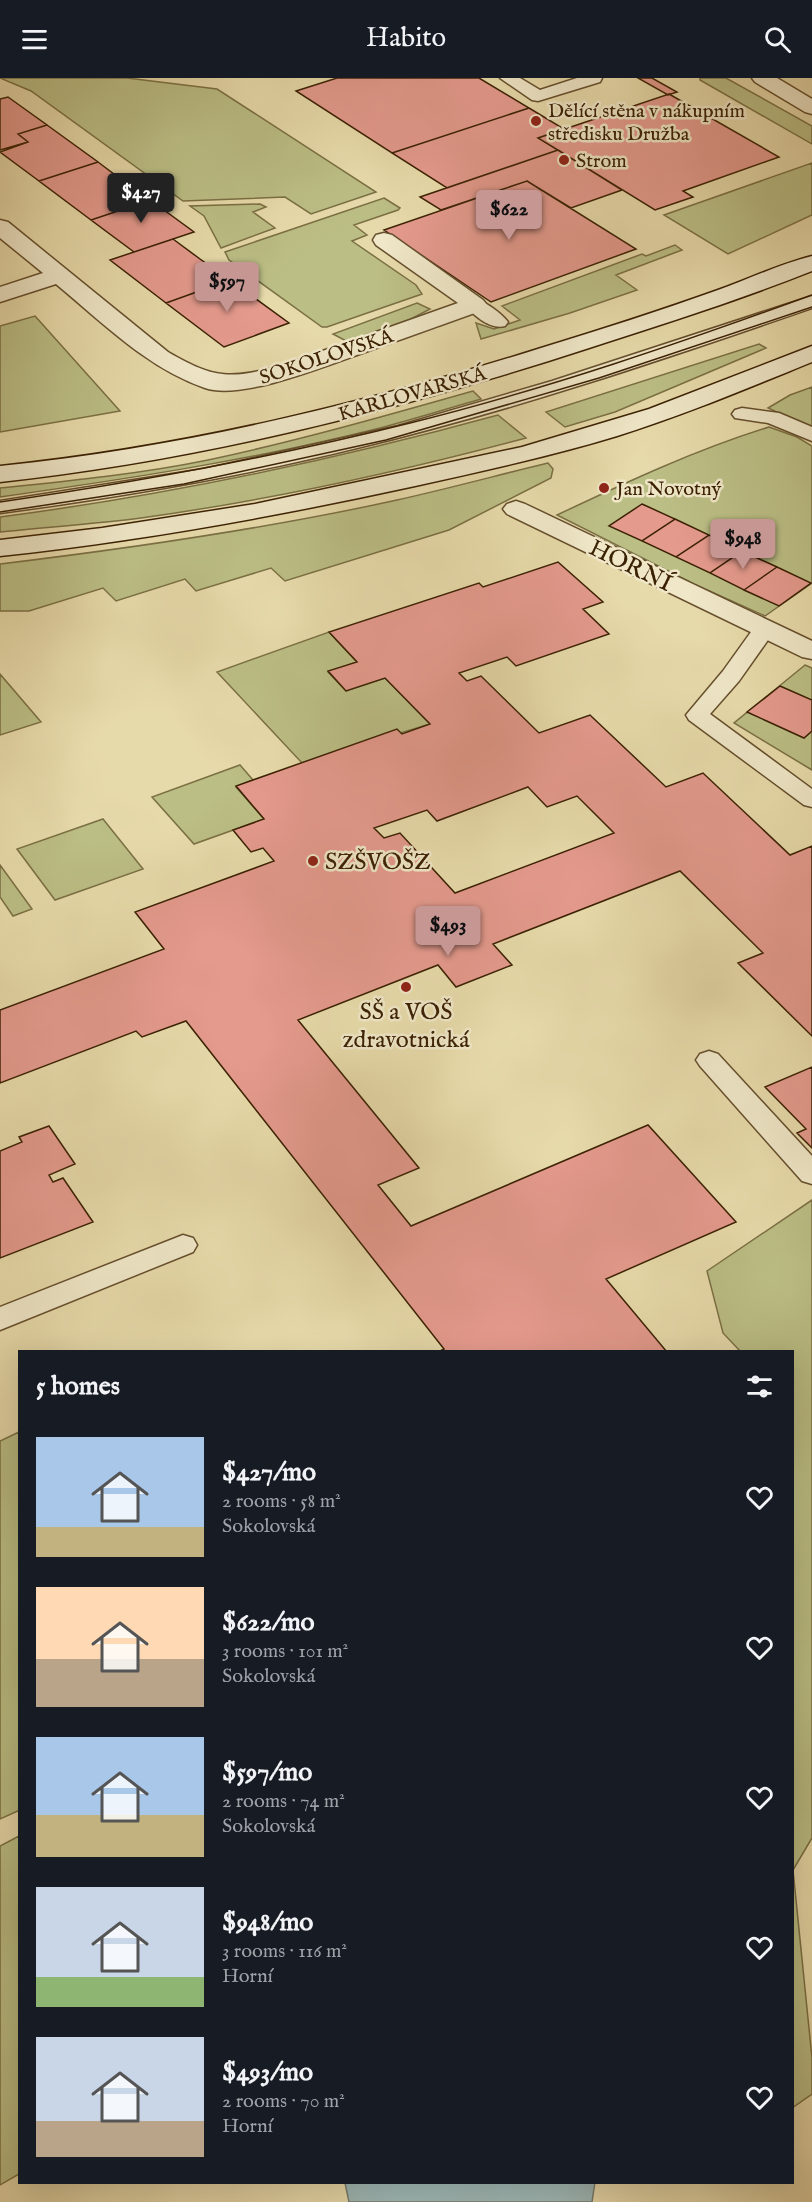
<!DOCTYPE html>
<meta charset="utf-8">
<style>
:root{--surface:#171b24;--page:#20242c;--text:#f1f3f6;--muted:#9ea1a6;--accent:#c59692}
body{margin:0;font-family:"IM FELL English",serif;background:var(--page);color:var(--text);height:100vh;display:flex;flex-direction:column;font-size:22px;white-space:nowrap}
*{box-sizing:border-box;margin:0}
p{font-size:20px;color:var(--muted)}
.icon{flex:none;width:33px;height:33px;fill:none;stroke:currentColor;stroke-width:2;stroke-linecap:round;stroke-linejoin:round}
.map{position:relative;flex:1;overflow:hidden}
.side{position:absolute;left:18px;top:1272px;width:776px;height:834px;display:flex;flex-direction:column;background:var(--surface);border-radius:0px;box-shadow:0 6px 24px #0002}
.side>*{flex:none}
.price{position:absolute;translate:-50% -51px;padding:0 14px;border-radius:6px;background:var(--accent);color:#111;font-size:20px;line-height:39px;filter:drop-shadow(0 2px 3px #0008)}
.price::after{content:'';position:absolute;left:50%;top:36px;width:18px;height:14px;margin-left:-9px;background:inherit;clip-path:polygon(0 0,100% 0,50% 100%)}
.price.active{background:#222;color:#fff}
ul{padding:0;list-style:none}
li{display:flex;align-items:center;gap:18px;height:150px;padding:0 18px}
li span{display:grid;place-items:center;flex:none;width:168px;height:120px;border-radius:0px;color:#555}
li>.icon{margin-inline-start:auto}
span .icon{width:72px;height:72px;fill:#fffc;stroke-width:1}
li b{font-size:26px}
h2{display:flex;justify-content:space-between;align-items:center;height:72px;padding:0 18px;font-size:26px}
header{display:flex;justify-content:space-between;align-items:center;height:78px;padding:0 18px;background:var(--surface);font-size:27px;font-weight:600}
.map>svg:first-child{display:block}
.green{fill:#bbbe85;stroke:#7b7044;stroke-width:1.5}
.water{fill:#9db7b5;stroke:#767b6e;stroke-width:1.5}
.building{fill:#e49a8d;stroke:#3b2103;stroke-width:1.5;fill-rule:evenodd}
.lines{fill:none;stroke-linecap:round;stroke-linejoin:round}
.service-casing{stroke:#664f2d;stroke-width:3}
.minor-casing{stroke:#664f2d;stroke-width:3}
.tertiary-casing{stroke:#664f2d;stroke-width:3}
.secondary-casing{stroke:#3b2103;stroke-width:3}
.service{fill:#efe7c8;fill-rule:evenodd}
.minor{fill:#efe7c8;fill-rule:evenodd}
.tertiary{fill:#efe7c8;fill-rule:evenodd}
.secondary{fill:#efe7c8;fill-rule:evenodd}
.tram{stroke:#3b2103;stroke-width:1.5}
.poi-dot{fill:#8f2418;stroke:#efe7c8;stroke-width:2}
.labels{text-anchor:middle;stroke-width:5;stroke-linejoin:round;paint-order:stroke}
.far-poi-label{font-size:20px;fill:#3b2103;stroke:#efe7c8;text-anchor:start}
.far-street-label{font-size:20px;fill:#3b2103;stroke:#efe7c8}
.street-label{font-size:24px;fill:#3b2103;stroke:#efe7c8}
.poi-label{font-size:24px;fill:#3b2103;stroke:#efe7c8;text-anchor:start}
</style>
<header><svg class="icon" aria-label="menu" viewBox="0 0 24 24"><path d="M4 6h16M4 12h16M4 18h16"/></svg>Habito<svg class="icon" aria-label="search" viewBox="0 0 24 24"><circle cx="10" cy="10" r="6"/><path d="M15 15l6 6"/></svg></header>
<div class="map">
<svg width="812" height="2124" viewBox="0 0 812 2124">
<rect width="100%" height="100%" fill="#e7daaa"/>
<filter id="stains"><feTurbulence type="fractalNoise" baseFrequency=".00333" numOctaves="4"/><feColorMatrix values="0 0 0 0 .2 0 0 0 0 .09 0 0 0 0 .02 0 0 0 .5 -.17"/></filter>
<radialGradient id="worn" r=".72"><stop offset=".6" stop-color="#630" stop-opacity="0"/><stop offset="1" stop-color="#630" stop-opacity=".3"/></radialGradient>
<path class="green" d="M0,0H127L217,11L376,114L311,136L285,119L183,123L31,13Z
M700,0H726L812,48V66L700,2Z
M812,85V137L728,176L664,137Z
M384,120L400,130L398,132L354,147L367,157L352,163L416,207L422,216L327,249H322L229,182L225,174Z
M260,126L266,129L253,134L275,150L221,170L204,138L190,128Z
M675,167L682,172L616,197L637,212L570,235L481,261L476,245L494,251L520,242L502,228L642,176L646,178Z
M417,225L430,231L411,241L348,264L333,256Z
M35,238L120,333L0,354V248Z
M759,266L766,270L615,334L565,349L546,334Z
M812,309V350L768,330L790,317Z
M473,313L481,321C446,331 411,342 376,351C253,382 126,401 0,419V410C69,403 140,396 208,382C297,363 385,338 473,313Z
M498,337L526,360C399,394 271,422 141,440C94,446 47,449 0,454V439C169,417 334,382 498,337Z
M769,349L797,359L812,368V505L765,538L694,506L557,437C627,404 695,372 769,349Z
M548,385L553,391L551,400L449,452L285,503L271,490L196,513L185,501L116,523L103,510L29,533H0V486C133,470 266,451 397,422C447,411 498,397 548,385Z
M329,554L357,584L328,594L346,613L385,600L430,646L302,685L217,594Z
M805,587L812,590V692L734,645Z
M0,596L41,644L0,657Z
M240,687L253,702L236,709L264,741L194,766L152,719Z
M103,741L143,791L55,822L17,771Z
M0,787L32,831L13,838L0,819Z
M812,1122V1760L793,1792L812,1980V2016L792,2030V1274L740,1273L723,1255L707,1193Z
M19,1354L20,1732L0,1741V1363Z
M19,1758V2096L0,2107V1768Z"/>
<path class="water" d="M595,2104L592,2124H349L345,2105Z"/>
<path class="building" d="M337,0H479L529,30L392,75L296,13Z
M638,0H652L677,14L668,17Z
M669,16L779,79L683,113L693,119L655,132L538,60Z
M8,19L47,47L18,56L28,64L0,72V21Z
M529,30L564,51L538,60L558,72L447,110L392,75Z
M47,47L98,84L39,103L0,74L28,64L18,56Z
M558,72L622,112L571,130L527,103L441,132L420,119Z
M98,84L139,115L110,124L121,132L91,142L39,103Z
M527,103L636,171L491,224L384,152Z
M139,115L164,132L194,154L134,174L91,142L121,132L110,124Z
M173,161L200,181L230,202L166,225L110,182Z
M230,202L289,245L224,269L166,225Z
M642,426L675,441L642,463L609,448Z
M675,441L709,457L676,479L642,463Z
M709,457L742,473L710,495L676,479Z
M742,473L777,489L744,512L710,495Z
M558,484L603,524L583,531L609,556L516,588L507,579L459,595L467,603L481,598L539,655L590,637L666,709L703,695L790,777L812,768V958L738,885L763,875L680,793L493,866L512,887L456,909L438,887L298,942L419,1090L378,1107L411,1148L648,1047L736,1144L606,1201L667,1274H438L444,1271L186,943L142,959L136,953L0,1005V932L164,871L135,834L274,783L263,770L251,774L233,752L264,741L236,708L397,651L402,656L430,646L385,600L346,613L328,593L357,584L329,554L479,505L483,509ZM528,709L547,729L577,718L614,755L455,815L400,755L384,760L374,750L427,732L437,743Z
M777,489L811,505L779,528L744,512Z
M780,608L812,622V653L804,660L747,634Z
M812,989V1070L797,1055L806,1051L765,1009Z
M49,1048L75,1086L49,1097L53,1104L63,1100L93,1144L0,1180V1073L22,1064L19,1059Z"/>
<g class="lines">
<g class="service-casing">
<path id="service" d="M500,0H520L540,12L577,0H602L600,4L538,23L532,22Z
M812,218V230C662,282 511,333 357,370C239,399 120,419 0,435V423L204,391L398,348L552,303Z
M475,221C486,224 501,235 508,244L505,248C491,252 474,238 465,227L468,223Z
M742,330L779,335L812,349V363L768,345L735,340L732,336L735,332Z
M764,545L772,547L775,552L739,603L710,636L812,711V729L804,727L689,642L686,637L723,593L756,547Z
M709,973L718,976L812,1078V1106L802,1103L700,988L696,982L700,976Z
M183,1157L193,1160L197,1167L193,1174L0,1252V1229Z"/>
</g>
<g class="minor-casing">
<path id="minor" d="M0,142L8,144L168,274C216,302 231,301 283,287L458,225L376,167L373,162L376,157L384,155L392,157L483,222L487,227L483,232C446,245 409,259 371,272C333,285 243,323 205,310C147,290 102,244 56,206L0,224V209L43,195L0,160Z
M516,423L525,426L812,563V581L802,579L507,436L503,431L507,426Z"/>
</g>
<g class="tertiary-casing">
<path id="tertiary" d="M752,0H777L812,21V36L805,34L755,4Z"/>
</g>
<g class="secondary-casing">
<path id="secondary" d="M812,178V193C739,222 664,246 589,270C396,333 202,382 0,404V388C185,369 363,326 541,270C600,252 659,233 718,212C749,201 780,186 812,178Z
M812,268V284C748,310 684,337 617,358C551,378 483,393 415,408C278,438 140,463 0,478V462L102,450L255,426L522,369L649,331Z"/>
</g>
<use href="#service" class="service"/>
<use href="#minor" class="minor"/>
<use href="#tertiary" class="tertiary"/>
<use href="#secondary" class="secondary"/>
<path class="tram" d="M0,424C138,404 274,379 410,345C547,311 680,265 812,217
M0,434L184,406L386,362L599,300L812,229"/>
</g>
<g class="poi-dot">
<circle cx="536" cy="43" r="6"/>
<circle cx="564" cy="82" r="6"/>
<circle cx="604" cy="410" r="6"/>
<circle cx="313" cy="783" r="6"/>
<circle cx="406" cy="909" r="6"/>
</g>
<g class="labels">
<g class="far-poi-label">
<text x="548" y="39">Dělící stěna v nákupním<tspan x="548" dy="23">středisku Družba</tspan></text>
<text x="576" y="89">Strom</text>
<text x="616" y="417">Jan Novotný</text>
</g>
<g class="far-street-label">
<text transform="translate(326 278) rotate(-18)" y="7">SOKOLOVSKÁ</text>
<text transform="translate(412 315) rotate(-16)" y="7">KARLOVARSKÁ</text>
</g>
<g class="street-label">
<text transform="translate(631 487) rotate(26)" y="8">HORNÍ</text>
</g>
<g class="poi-label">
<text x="325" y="791">SZŠVOŠZ</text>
<text x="406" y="941" text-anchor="middle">SŠ a VOŠ<tspan x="406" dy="28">zdravotnická</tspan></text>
</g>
</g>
<rect width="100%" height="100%" filter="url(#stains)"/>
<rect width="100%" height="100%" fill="url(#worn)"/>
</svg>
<b class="price active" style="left:141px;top:146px">$427</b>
<b class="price" style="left:509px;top:163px">$622</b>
<b class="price" style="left:227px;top:235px">$597</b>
<b class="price" style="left:743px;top:492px">$948</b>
<b class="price" style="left:448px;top:879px">$493</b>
<section class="side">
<h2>5 homes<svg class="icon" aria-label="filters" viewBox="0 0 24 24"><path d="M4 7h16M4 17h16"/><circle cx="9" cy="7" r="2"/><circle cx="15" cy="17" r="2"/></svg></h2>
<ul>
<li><span style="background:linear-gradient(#a9c7e8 75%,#c2b280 0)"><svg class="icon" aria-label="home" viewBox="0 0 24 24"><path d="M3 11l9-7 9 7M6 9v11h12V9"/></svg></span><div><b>$427/mo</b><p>2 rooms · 58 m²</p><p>Sokolovská</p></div><svg class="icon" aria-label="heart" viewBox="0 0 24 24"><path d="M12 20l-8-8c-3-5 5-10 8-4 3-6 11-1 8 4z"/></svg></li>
<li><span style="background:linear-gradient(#ffd9b3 60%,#b9a48a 0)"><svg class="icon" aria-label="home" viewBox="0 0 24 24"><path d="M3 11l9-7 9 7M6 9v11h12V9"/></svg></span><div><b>$622/mo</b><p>3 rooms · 101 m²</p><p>Sokolovská</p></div><svg class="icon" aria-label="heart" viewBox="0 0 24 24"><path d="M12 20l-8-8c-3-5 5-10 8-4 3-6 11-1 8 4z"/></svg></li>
<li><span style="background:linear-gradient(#a9c7e8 65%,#c2b280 0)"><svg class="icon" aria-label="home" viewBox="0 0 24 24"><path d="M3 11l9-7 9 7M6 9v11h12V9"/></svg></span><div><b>$597/mo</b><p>2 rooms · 74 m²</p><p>Sokolovská</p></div><svg class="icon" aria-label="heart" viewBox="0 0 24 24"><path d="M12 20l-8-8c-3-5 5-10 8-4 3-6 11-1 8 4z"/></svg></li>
<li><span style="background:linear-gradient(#c9d6e8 75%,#8fb573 0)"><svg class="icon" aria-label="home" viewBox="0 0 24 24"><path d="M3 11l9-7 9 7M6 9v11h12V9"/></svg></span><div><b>$948/mo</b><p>3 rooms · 116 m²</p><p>Horní</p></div><svg class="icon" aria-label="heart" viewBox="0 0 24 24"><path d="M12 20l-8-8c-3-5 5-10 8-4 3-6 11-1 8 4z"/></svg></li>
<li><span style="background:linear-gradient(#c9d6e8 70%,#b9a48a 0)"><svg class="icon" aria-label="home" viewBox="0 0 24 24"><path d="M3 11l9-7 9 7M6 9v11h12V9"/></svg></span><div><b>$493/mo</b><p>2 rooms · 70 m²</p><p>Horní</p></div><svg class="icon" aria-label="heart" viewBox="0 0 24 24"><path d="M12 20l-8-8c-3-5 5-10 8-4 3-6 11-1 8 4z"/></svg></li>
</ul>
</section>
</div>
